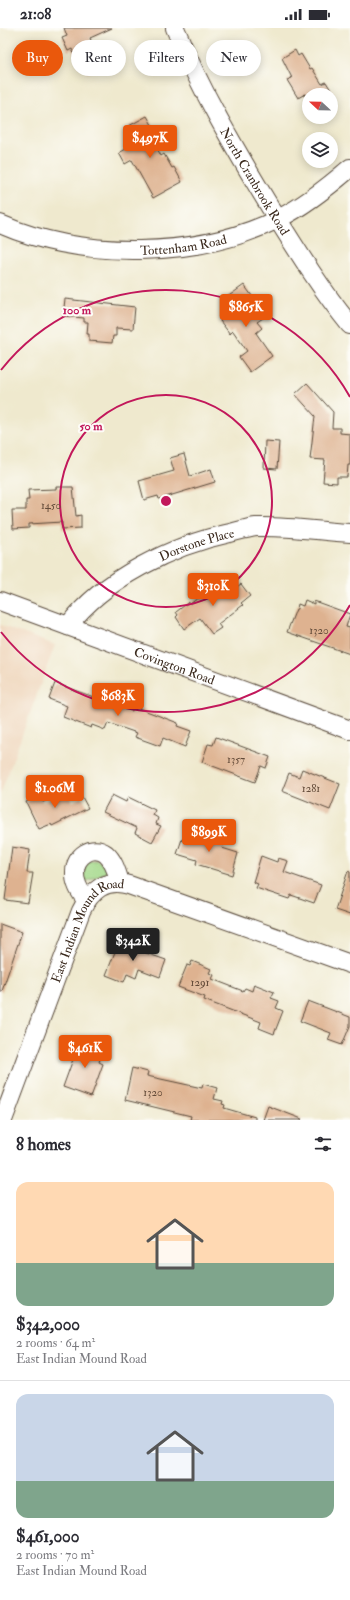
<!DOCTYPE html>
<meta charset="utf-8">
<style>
:root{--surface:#fff;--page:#f7f7f7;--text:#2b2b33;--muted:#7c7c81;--line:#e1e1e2;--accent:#ea580c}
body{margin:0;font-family:"IM FELL Double Pica",serif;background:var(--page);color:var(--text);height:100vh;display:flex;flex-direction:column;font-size:15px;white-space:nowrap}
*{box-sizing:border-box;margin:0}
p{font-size:13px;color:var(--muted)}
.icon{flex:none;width:22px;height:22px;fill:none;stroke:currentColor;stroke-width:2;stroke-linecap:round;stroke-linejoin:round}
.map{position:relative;height:1092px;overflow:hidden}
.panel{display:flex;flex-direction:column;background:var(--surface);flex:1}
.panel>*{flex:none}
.hud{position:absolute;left:12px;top:12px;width:326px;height:36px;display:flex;gap:8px}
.needle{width:26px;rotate:292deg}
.controls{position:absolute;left:302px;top:60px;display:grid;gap:8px}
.controls a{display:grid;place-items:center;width:36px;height:36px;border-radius:50%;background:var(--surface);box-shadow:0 2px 10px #0003;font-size:20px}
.price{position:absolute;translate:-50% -34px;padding:0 9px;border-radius:4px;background:var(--accent);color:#fff;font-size:13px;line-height:26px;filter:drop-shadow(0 1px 2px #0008)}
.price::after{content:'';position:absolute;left:50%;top:24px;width:12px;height:9px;margin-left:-6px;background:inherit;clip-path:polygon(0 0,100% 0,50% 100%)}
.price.current{background:#222;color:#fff}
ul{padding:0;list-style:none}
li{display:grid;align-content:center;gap:8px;height:212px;padding:0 16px}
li+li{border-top:1px solid var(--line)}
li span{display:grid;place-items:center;height:124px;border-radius:12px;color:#555}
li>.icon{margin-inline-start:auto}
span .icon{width:72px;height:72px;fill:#fffc;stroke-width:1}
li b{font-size:17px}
h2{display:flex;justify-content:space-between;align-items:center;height:48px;padding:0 16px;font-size:17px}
.pill{padding:0 14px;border-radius:18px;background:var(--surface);box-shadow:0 2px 10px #0003;font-size:14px;line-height:36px}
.pill.current{background:var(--accent);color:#fff}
.status{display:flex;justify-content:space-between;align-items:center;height:28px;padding:0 20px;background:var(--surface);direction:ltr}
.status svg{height:11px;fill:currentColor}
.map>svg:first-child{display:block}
.built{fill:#efd6bb}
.green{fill:#a2d888;stroke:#6e8153}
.building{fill:#deb290}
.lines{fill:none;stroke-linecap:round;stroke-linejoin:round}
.minor-casing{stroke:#564738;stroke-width:20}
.minor{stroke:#fff;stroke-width:18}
.ring{fill:none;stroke:#c2185b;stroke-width:2}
.labels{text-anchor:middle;stroke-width:4;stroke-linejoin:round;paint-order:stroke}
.number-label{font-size:11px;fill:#644c3a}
.street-label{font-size:13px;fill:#3b2a1e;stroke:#fdfcf7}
.centre{fill:#c2185b;stroke:#fdfcf7;stroke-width:2}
.ring-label{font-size:12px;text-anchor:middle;font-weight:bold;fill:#c2185b;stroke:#fdfcf7;stroke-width:4;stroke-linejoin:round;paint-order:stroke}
</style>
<div class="status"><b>21:08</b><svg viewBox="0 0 49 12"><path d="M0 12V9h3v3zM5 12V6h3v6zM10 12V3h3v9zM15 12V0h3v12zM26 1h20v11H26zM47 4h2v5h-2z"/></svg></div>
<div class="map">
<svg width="350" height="1092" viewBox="0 0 350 1092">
<rect width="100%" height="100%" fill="#fdfcf7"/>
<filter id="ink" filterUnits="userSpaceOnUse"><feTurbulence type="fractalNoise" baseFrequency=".025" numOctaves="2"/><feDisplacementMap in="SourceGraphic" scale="8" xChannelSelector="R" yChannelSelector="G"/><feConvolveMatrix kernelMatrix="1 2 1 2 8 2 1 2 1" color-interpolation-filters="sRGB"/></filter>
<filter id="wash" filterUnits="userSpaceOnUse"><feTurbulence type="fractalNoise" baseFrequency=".012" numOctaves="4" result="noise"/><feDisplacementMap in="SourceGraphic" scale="16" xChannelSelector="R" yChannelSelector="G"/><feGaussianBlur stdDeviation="0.9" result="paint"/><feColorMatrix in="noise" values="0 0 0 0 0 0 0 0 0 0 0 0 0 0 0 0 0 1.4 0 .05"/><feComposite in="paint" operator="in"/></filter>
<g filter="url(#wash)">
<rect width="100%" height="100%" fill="#efe9ce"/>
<path class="built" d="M0,597L55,617L0,767Z"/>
<path class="green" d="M97,832L105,837L107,844L85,854L84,853V838L89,833Z"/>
<g id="blocks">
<path class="building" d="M64,0H112L90,10L102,39L87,45L84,39L80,40L72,21L68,23L62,10L67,8Z
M295,22L298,28L301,26L310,41L312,40L322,56L326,54L334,67H303L305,66L298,70L287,52L292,50L282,30Z
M147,88L156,104L150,107L161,128L164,126L172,140L174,139L182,154L153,170L132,132L125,136L119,125L126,121L125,119L134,113L127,99Z
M244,257L255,272L251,275L263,290L257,294L262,300L256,305L272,328L250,344L239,329L247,323L233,303L230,306L220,293L234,282L226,270Z
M65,271L135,279L133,301L116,300V308H113L112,315L89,313V306H87L88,294H84V290L63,288Z
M307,355L333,384L332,400H340V405L350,406V437H348L347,449H337V455L323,454L325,432L310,431L315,388L295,366Z
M265,413L279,414L277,441L264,440Z
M184,426L190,448L211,441L215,454L159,471L158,468L144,472L139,453L174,443L170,430Z
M56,459H73L76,488L81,487V500L62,501V494L29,496V500L13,501L12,482H26V472H29L28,462L56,461Z
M227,555L232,562L241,556L250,568L241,575L243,577L218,596L221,600L212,606L200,590L184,601L176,589L178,587L176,584L189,574L190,576L212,560L215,564Z
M305,572L314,576V573L350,586L346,599L350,600V626L287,604L296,581H297L298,576L303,578Z
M55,655L132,683L133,678L178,695L177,698L191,703L185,719L163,710L160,718L135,709L137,705L108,695L105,702L92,697L91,700L63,689L67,678L49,671Z
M216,709L270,729L266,740L261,738L255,754L202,734L208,716L213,717Z
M302,741L340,756L330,782L282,763L289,745L299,749Z
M67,763L72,774L82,769L88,780L52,798L51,796L39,801L26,774L39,767L43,774Z
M112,767L126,774L128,769L155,782L153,787L158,790L156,796L161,798L152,814L135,805L137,800L103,784Z
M198,804L225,812L222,820L238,825L232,847L196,836L197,832L177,826L182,811L195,815Z
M12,819L30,822L27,845H33L28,875L5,872Z
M261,828L277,834L278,830L288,833L284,844L321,857L314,875L291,867L289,871L256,860L258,856L253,854Z
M348,843L350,844V887L335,882Z
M0,896L22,904L2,963H0Z
M120,911L147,921L146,925L166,932L160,949L139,941L136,950L127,946L124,954L106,947Z
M192,933L211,941L209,945L214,947L212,951L243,963L245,960L252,963L254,956L274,964L271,970L279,973L276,980L283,983L274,1006L259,1000L261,994L204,972L205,969L178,959L187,937L190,938Z
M308,973L350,989V998L342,1017L328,1012L331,1005L300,993Z
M80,1012L104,1021L99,1034L103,1036L91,1069L63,1059Z
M132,1040L148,1044L147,1048L202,1060L203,1056L217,1060L214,1071L223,1073L222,1076L225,1077L224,1080L255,1089V1092H190L191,1088L125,1072Z
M268,1078L302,1091L301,1092H263Z"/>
</g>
</g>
<g filter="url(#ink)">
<use href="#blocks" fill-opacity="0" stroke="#564738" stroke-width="1"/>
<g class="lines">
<g class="minor-casing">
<g id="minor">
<path id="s1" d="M175,0C201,63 235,121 270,179C295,219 320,260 350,297"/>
<path id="s2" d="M0,196C83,232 197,231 278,191C304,178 328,159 350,140"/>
<path id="s3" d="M0,573L350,702"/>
<path id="s4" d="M68,598C103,551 173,517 230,505C238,503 248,500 256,499C288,498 319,503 350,505"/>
<path d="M86,872C80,864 74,855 75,844C75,828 92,816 106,826C114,833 117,845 120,854"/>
<path id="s5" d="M3,1092L81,883C91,862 106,850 129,857L350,936"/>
</g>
</g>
<use href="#minor" class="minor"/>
</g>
</g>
<g class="ring">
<circle cx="166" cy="473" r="106"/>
<path d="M350 577A211 211 0 0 1 1 604M1 342A211 211 0 0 1 350 369"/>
</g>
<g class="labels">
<g class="number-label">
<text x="51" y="481">1450</text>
<text x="319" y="606">1320</text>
<text x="236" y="735">1357</text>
<text x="311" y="764">1281</text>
<text x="200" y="958">1291</text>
<text x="153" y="1068">1320</text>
</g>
<g class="street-label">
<text dy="5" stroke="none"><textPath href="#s1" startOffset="173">North Cranbrook Road</textPath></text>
<text dy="5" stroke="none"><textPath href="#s2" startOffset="187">Tottenham Road</textPath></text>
<text dy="5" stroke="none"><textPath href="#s4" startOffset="155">Dorstone Place</textPath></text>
<text dy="5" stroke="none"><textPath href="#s3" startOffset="186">Covington Road</textPath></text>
<text dy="5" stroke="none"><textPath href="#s5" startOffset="213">East Indian Mound Road</textPath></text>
</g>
</g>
<circle cx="166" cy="473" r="6" class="centre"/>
<g class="ring-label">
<text x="77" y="286">100 m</text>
<text x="91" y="402">50 m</text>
</g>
</svg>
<div class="controls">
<a><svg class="needle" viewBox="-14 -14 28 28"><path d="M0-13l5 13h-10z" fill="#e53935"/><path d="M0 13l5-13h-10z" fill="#7c7c81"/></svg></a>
<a><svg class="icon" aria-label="layers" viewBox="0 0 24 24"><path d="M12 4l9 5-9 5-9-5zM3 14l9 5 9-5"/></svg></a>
</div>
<b class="price" style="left:150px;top:131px">$497K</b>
<b class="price" style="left:246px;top:300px">$865K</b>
<b class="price" style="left:213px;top:579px">$310K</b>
<b class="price" style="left:118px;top:689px">$683K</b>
<b class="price" style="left:55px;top:781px">$1.06M</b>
<b class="price" style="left:209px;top:825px">$899K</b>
<b class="price current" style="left:133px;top:934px">$342K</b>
<b class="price" style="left:85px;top:1041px">$461K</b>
<div class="hud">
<a class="pill current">Buy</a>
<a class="pill">Rent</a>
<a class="pill">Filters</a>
<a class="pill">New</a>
</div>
</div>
<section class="panel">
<h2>8 homes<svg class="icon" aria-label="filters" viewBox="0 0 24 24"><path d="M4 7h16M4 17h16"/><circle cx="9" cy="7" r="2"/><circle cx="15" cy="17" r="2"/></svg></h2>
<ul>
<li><span style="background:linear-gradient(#ffd9b3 65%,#7fa58c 0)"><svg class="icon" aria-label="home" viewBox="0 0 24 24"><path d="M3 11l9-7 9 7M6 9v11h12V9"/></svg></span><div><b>$342,000</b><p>2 rooms · 64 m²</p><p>East Indian Mound Road</p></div></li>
<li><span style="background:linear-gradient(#c9d6e8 70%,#7fa58c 0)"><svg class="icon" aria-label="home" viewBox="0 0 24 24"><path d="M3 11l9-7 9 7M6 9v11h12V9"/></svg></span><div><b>$461,000</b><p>2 rooms · 70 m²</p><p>East Indian Mound Road</p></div></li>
</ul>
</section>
